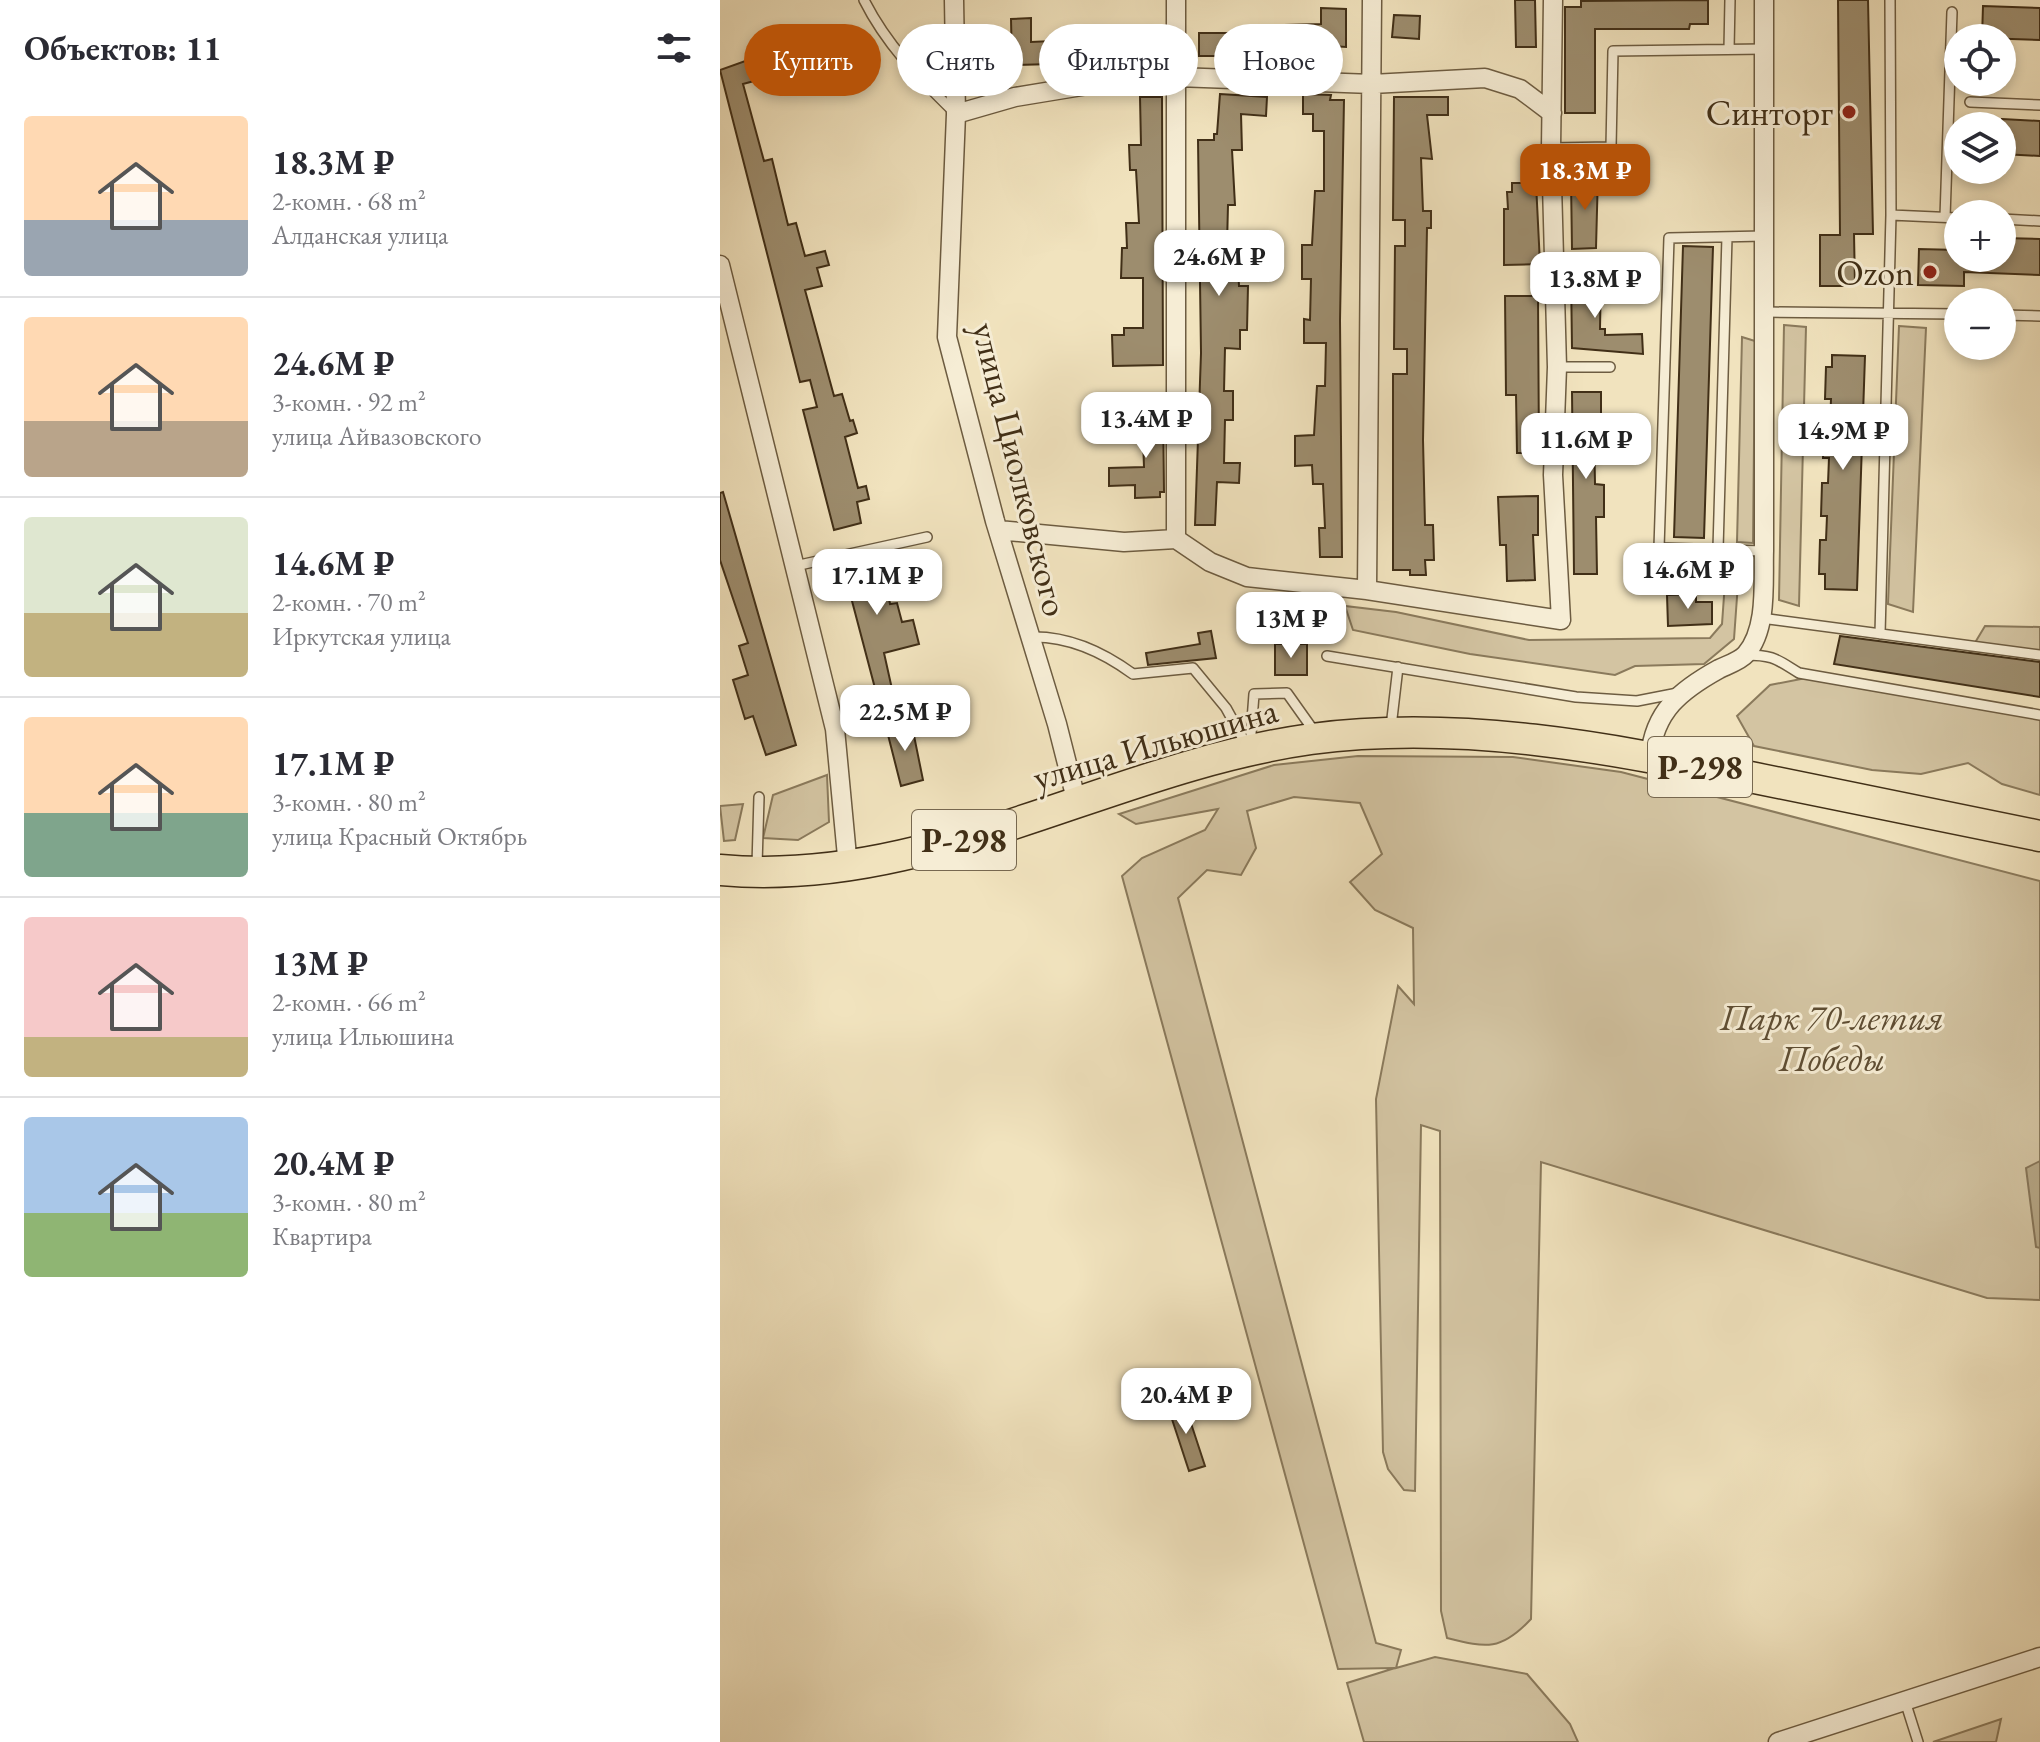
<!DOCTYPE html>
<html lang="ru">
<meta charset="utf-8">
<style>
:root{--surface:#fff;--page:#f7f7f7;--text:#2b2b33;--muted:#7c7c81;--line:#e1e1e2;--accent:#b45309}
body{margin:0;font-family:"EB Garamond",serif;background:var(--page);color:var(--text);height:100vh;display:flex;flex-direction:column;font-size:30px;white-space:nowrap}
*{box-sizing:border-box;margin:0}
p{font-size:26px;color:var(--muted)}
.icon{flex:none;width:44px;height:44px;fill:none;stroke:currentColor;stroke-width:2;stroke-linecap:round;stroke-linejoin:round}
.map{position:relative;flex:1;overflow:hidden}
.panel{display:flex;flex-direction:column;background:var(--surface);width:720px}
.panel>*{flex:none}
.banner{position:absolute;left:24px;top:24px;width:760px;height:72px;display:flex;gap:16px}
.controls{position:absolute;left:1224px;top:24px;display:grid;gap:16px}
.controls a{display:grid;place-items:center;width:72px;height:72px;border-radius:50%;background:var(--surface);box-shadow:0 4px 12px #0003;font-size:40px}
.price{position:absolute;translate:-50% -68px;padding:0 18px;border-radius:16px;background:#fff;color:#222;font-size:26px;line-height:52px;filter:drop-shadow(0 2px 4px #0008)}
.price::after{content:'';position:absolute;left:50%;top:48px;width:24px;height:18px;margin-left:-12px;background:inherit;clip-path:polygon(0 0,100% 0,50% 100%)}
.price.active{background:var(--accent);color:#fff}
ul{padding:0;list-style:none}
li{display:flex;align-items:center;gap:24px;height:200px;padding:0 24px}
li+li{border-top:2px solid var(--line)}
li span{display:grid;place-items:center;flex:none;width:224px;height:160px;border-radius:8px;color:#555}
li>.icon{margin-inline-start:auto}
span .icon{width:96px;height:96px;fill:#fffc;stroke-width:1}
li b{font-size:34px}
h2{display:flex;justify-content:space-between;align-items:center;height:96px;padding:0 24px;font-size:34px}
.tag{padding:0 28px;border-radius:36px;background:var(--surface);box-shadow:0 4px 12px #0003;font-size:28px;line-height:72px}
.tag.active{background:var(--accent);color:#fff}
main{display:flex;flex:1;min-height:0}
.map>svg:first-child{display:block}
.green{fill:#d3c4a2;stroke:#8a7a5c;stroke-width:2}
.water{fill:#b5a685;stroke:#877659;stroke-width:2}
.building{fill:#9d8d6e;stroke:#412f17;stroke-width:2}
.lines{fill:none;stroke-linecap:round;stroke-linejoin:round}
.service-casing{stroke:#6d5c41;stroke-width:12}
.minor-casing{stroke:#6d5c41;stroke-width:21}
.trunk-casing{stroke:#412f17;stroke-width:33}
.service{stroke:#f6edd5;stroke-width:9}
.minor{stroke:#f6edd5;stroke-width:18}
.trunk{stroke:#f1e3be;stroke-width:30}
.poi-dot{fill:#8f2418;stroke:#f6edd5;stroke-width:3}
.labels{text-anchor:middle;stroke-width:6;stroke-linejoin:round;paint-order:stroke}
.shield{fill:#f6edd5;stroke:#776850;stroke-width:2}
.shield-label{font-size:34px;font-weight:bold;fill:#412f17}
.poi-label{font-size:36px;fill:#412f17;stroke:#f6edd5;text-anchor:end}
.street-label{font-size:36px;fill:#412f17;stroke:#f6edd5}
.park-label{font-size:36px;font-style:italic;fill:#5e4d33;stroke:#f6edd5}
</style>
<main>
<section class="panel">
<h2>Объектов: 11<svg class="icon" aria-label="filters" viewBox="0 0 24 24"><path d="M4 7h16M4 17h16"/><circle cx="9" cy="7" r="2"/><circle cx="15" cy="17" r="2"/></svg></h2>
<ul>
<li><span style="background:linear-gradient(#ffd9b3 65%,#9aa5b1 0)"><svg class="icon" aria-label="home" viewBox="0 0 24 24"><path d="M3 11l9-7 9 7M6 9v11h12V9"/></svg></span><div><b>18.3M ₽</b><p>2-комн. · 68 m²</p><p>Алданская улица</p></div></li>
<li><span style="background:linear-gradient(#ffd9b3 65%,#b9a48a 0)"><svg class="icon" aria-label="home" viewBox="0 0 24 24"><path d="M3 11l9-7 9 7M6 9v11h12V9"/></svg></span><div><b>24.6M ₽</b><p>3-комн. · 92 m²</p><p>улица Айвазовского</p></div></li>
<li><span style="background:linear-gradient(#dfe7d0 60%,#c2b280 0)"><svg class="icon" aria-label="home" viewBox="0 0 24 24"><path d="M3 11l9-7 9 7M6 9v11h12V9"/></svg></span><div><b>14.6M ₽</b><p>2-комн. · 70 m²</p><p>Иркутская улица</p></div></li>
<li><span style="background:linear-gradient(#ffd9b3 60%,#7fa58c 0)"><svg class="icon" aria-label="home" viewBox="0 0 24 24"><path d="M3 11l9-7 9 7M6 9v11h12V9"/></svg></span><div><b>17.1M ₽</b><p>3-комн. · 80 m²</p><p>улица Красный Октябрь</p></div></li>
<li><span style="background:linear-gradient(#f6c9c9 75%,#c2b280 0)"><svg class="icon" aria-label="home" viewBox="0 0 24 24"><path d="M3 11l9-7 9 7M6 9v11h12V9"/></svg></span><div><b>13M ₽</b><p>2-комн. · 66 m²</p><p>улица Ильюшина</p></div></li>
<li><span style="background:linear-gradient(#a9c7e8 60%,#8fb573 0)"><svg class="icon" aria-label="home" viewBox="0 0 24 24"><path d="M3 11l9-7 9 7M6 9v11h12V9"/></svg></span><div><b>20.4M ₽</b><p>3-комн. · 80 m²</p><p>Квартира</p></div></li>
</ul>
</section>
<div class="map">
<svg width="1320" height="1742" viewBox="0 0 1320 1742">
<rect width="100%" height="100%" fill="#f1e3be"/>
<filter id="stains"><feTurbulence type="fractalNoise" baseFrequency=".0025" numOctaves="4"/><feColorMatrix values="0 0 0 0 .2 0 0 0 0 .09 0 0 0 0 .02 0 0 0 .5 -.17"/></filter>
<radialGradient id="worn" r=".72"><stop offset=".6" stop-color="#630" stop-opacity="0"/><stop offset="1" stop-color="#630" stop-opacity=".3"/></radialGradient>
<path class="green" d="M1064,325L1086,327L1079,606L1059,600Z
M1179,326L1206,328L1193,612L1168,604Z
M1022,337L1035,341L1033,543L1017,542Z
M1006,568L1019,569L1014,639L984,664L915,666L895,675L750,654L633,630L625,606L676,612L809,640L990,638L1002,624Z
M1265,626L1320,627V654L1250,651Z
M1086,678L1320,716V795L1282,784L1248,763L1201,774L1152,770L1034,746L1017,716L1050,685Z
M638,756L793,757L901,772L1320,881V1300L1267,1298L821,1162L811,1619C781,1651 767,1648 727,1638L721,1611L720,1131L701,1125L695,1491L684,1490L668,1469L663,1452L656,1099L678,986L694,1004L693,928L655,910L630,882L662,854L640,803L574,797L527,811L536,848L521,875L487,870L458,898L656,1643L681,1650L676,1668L715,1657L807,1674L850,1724L858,1742H644L627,1683L675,1668L618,1669L402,876L422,858L485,830L498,809L416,824L399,814L554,765Z
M107,775L109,822L78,840L43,838L53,795Z
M23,804L15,840L4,841L0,806Z
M1281,1719L1276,1742H1213Z"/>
<path class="water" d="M1320,1161V1248L1316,1247L1306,1168Z"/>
<path class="building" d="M795,0H815L816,47H796Z
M988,0V24H970L969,29H875V113H845V7H861V1Z
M1118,0H1148L1153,234H1134L1135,286H1100V235H1120Z
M1263,6L1320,8V40L1262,38Z
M601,8L626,9V47L565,43V25L601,24Z
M674,15L700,16L699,39L672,37Z
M311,18V42L332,41V64L292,65L291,19Z
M421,29H443L442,66L421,67V59H389V44H421Z
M479,33H510V56H479Z
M28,60L34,81L23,84L44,161L52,159L68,225L76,223L85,256L105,251L109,265L97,268L102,286L85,290L114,396L122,394L130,421L133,420L137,433L125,437L138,488L146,486L149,499L137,502L141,523L114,530L83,410L97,407L90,380L80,382L0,70Z
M500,94L547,97L546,116L521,114L522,150H512L515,205H508L507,245H517L519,286H528L527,330H520V349L505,348L504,391H513V420H505L504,463H520L519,483L497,482L495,525H475L481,353L478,140H494V134H497Z
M583,94L611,95L610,100H624L620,320L622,557H600L599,528H605L603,484H593L592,465L575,466V436L594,435L597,386H605L606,343H584V319L590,320L591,279H582V245H592L595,191H604V131H593V114H583Z
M420,97H442L443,365L393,366L392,335H404V328H423V278H401L402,248H407L406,223H419L416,170H410L409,145H421Z
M674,97H728V115H707L712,159L701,158L703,211H711V228H707L703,440L705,525H713L714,560H705L706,575H690V570H673V374H687V349H674L675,246H685V220H673Z
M1282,119L1320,121V156L1282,154Z
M865,173H878L876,248L852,249L851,180H865Z
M792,183H816L820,264L784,265V209H788L787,192H792Z
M1282,238L1320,239V275L1244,272V286L1198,285L1199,249L1238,250V258H1282Z
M963,246L993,247L984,538L954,537Z
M851,274H881L880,329H885V335L922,334L923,354L852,348Z
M785,296H818L819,453H797L796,395H786Z
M1112,355L1145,356L1137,590L1105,589V574H1099L1100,540H1106L1107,516H1101L1102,483H1108L1109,458H1103L1104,425H1110L1111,399H1105L1106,367H1112Z
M852,392H881V430H874L875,484L884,485V517H876L877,574H854Z
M443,408L444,492H440V497L415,498V485L389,486V468L424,467L422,409Z
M3,492L76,745L46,755L33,716L25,719L13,680L28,675L19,646L28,643L0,560V493Z
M818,496V535H813L815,580L787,581L786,545H780L778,497Z
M161,556L170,604L177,603L182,622L193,620L199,644L164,653L172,689L156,692L122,563Z
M976,594V602H992V624L948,626L947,595Z
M491,631L496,658L428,665L426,653L480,644L478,633Z
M1120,636L1320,662V697L1114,664Z
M555,644H587V675H555Z
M191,721L203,780L181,786L166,727Z
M464,1402L485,1466L469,1471L448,1407Z"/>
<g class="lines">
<g class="service-casing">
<path id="service" d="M144,0C166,44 199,78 234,112
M1009,49L1010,0
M1250,102L1320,105
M831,148L891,147L893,51L1044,49
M1171,215L1238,218
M1225,217L1232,12
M1282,219L1320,221
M1044,236L949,238L939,548L1044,551
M1046,312L1238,314
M1282,315L1320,316
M837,367H890
M998,549L1007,237
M75,566L207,537
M1041,618L1320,655
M1160,634L1171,215L1170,0
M311,637C350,636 383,652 413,674L473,668L506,708L528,748
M1025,655C1054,655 1056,659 1079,673L1320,715
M607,656L856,697L917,701L958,693
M671,727L678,667
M530,747L534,694L567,693L594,731
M37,865L39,797
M1185,1701L1198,1742"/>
</g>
<g class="minor-casing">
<path id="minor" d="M234,0L236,114L227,337L275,521L337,724L357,803
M456,0V539
M236,114L295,97L374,84L457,77L652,84L765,78L800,89L832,113
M0,265L115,729L128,867
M278,530L404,542L456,539L490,562L527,577L647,590L841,620L833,475L837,367L831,148L833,0
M647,590L652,0
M930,757C934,711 961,690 999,669C1007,665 1020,661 1026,654C1048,628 1043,583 1044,551V0
M1058,1742L1320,1657"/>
</g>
<g class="trunk-casing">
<path id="trunk" d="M0,870C209,889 390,767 591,739C739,719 890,748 1035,778C1130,797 1225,816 1320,836"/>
</g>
<use href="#service" class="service"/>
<use href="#minor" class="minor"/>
<use href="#trunk" class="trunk"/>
</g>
<g class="poi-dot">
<circle cx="1129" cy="112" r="8"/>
<circle cx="1210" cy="272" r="8"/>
</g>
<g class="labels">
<g class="shield">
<rect x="928" y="737" width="104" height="60" rx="6"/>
<rect x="192" y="810" width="104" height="60" rx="6"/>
</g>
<g class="shield-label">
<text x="980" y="779">Р-298</text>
<text x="244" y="852">Р-298</text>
</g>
<g class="poi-label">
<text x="1113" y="125">Синторг</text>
<text x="1194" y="285">Ozon</text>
</g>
<g class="street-label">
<text transform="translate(301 469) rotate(76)" y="13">улица Циолковского</text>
<text transform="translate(435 743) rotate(-16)" y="13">улица Ильюшина</text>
</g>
<g class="park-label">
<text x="1112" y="1030">Парк 70-летия<tspan x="1112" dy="41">Победы</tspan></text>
</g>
</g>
<rect width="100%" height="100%" filter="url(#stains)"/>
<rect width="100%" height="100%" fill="url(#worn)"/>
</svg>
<div class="controls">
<a><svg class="icon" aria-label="locate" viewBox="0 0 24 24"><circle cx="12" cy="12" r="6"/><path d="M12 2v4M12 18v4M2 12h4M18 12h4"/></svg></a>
<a><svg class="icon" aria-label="layers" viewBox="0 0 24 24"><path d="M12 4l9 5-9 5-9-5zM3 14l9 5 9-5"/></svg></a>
<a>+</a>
<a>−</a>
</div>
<b class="price active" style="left:865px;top:212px">18.3M ₽</b>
<b class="price" style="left:499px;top:298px">24.6M ₽</b>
<b class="price" style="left:875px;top:320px">13.8M ₽</b>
<b class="price" style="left:426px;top:460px">13.4M ₽</b>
<b class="price" style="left:1123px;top:472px">14.9M ₽</b>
<b class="price" style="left:866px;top:481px">11.6M ₽</b>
<b class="price" style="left:968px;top:611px">14.6M ₽</b>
<b class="price" style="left:157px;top:617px">17.1M ₽</b>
<b class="price" style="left:571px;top:660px">13M ₽</b>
<b class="price" style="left:185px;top:753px">22.5M ₽</b>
<b class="price" style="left:466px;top:1436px">20.4M ₽</b>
<div class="banner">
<a class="tag active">Купить</a>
<a class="tag">Снять</a>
<a class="tag">Фильтры</a>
<a class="tag">Новое</a>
</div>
</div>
</main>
